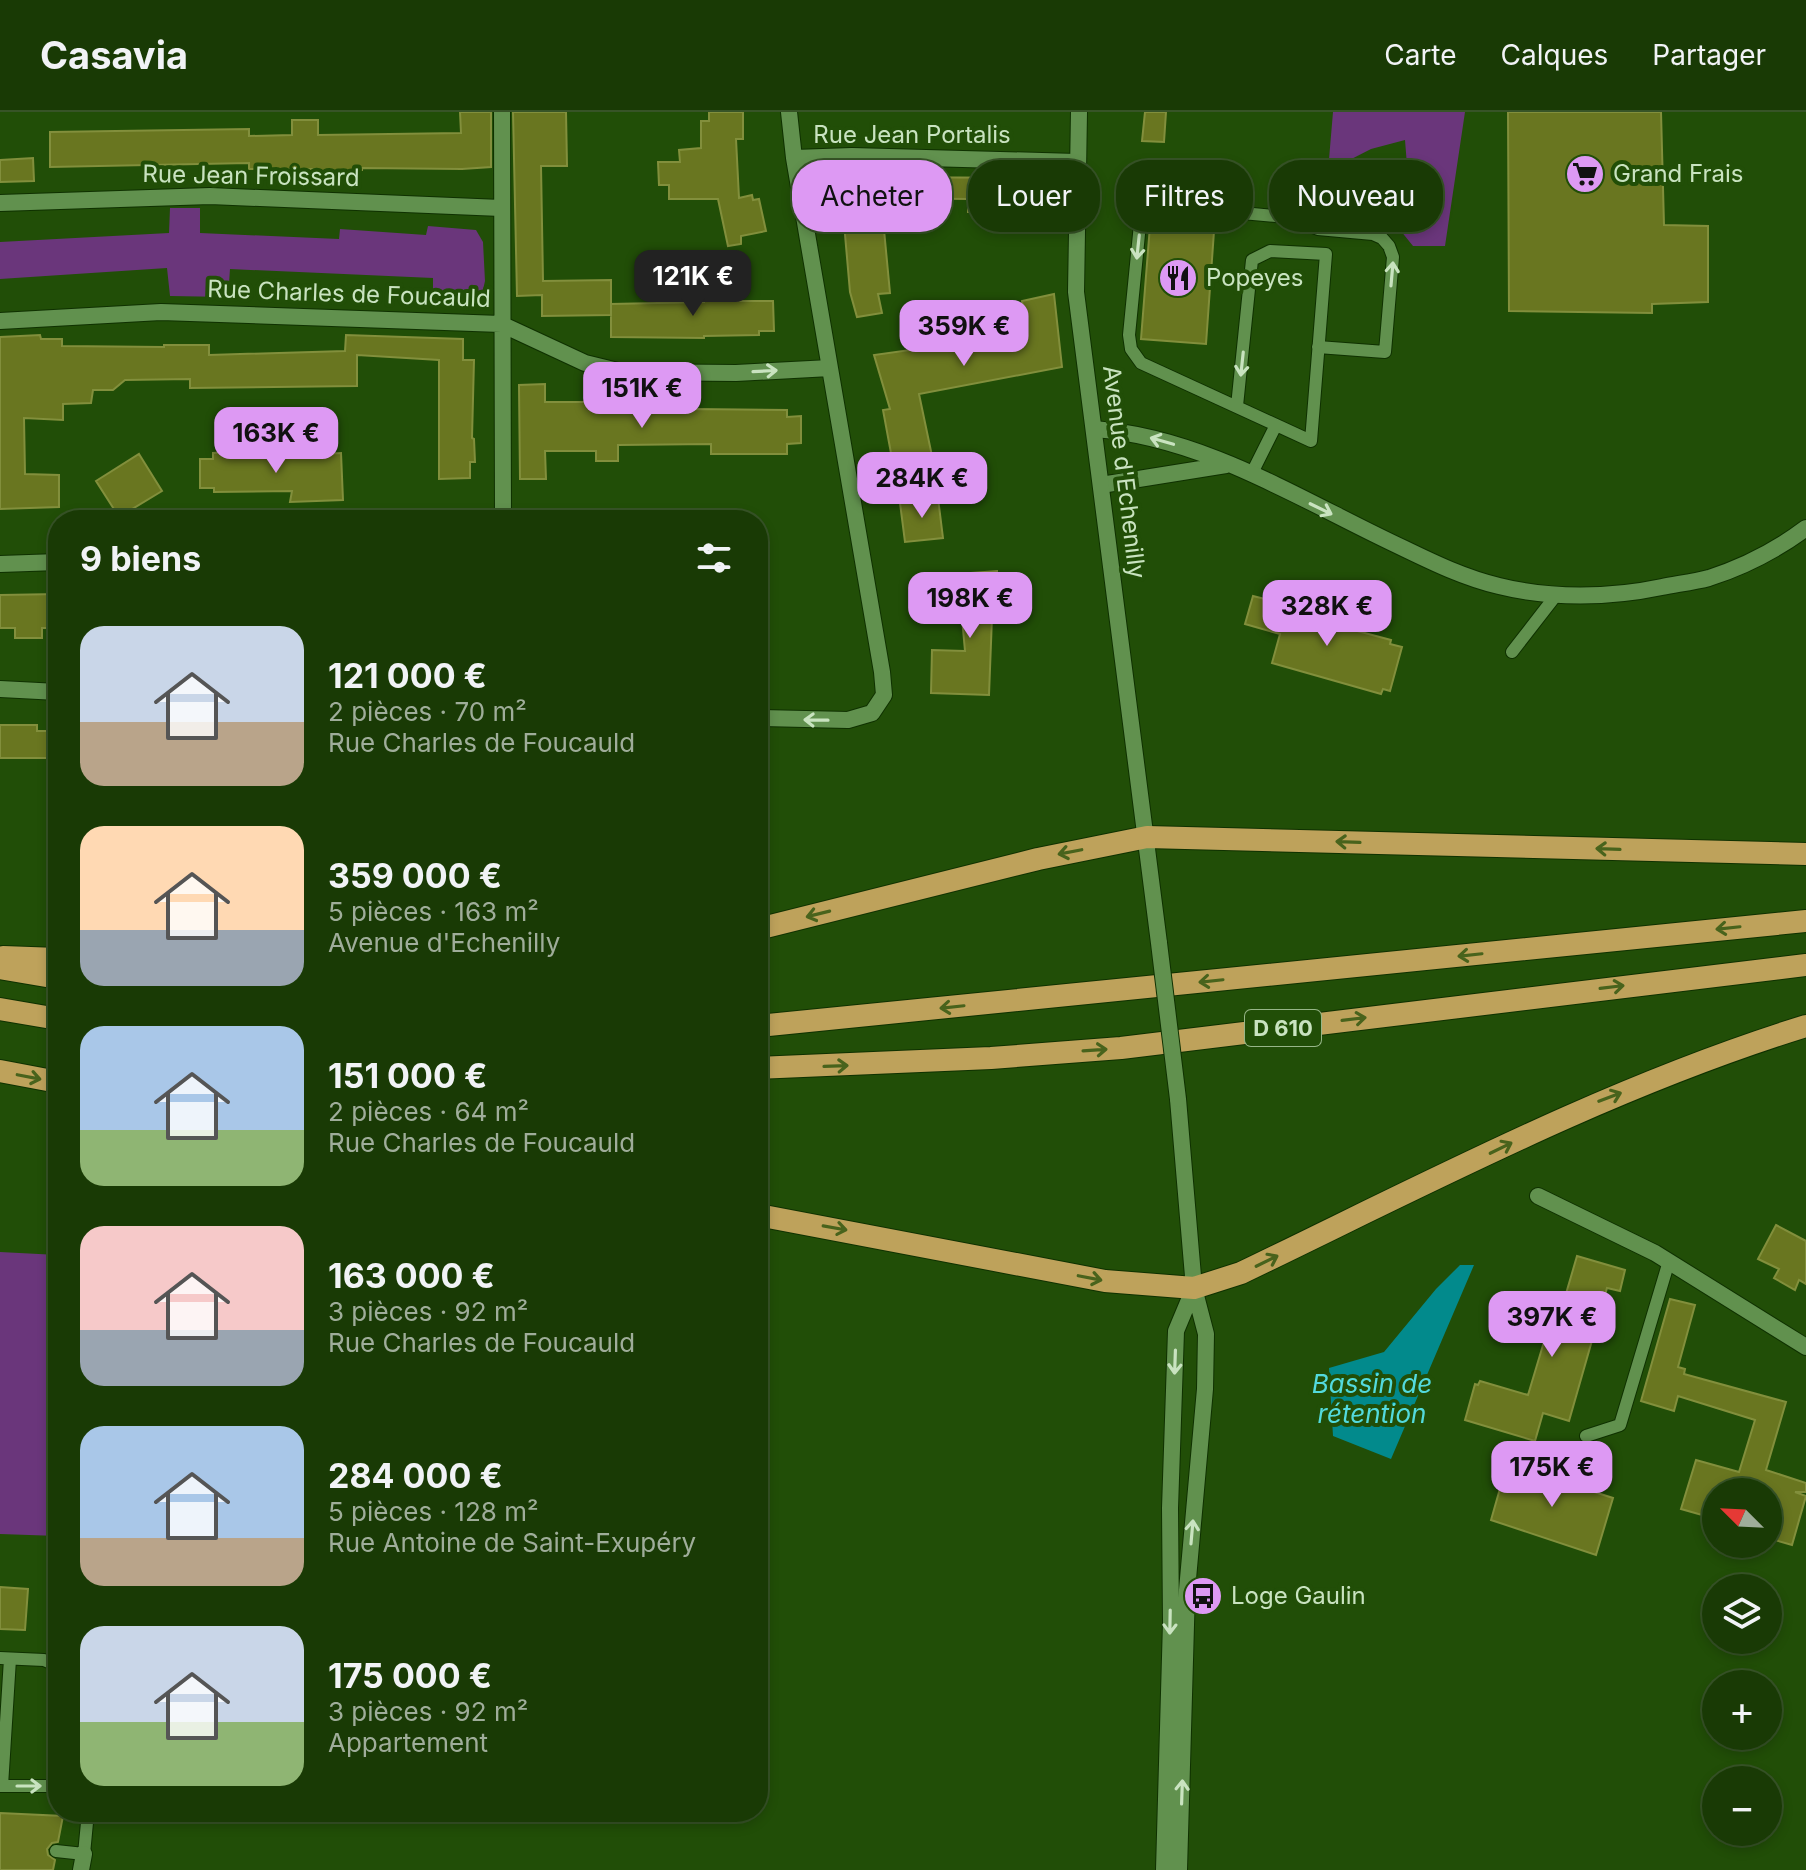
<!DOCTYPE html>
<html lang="fr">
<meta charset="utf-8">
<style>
:root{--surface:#193a05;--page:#22410f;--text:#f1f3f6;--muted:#9fad9a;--line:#375427;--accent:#dd99f3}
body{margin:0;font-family:Inter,sans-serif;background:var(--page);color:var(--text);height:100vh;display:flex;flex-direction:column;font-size:30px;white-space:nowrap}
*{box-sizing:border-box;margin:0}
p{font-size:26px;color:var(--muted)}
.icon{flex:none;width:44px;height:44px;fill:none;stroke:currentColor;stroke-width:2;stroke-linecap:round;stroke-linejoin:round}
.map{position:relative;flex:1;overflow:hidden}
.drawer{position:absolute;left:48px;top:398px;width:720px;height:1312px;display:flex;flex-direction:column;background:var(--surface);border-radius:32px;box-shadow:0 4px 12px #0003,0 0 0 2px var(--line)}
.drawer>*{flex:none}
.banner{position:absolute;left:792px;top:48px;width:760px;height:72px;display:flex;gap:16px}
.needle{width:52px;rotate:294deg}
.controls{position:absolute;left:1702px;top:1366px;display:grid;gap:16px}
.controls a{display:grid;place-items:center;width:80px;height:80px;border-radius:50%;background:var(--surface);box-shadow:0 4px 12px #0003,0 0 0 2px var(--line);font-size:40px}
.price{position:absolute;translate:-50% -68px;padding:0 18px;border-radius:16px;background:var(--accent);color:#111;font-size:26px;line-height:52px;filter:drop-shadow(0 2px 4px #0008)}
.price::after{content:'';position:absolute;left:50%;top:48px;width:24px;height:18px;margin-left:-12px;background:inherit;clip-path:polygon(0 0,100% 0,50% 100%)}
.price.selected{background:#222;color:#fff}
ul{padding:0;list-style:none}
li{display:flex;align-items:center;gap:24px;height:200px;padding:0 32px}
li span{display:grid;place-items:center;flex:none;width:224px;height:160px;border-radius:24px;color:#555}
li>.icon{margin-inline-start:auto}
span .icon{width:96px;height:96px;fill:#fffc;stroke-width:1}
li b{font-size:34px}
h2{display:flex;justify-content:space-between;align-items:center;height:96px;padding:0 32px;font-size:34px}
.chip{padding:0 28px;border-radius:32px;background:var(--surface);box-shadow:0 4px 12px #0003,0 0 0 2px var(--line);font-size:28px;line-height:72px}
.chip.selected{background:var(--accent);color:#111}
header{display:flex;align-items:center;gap:48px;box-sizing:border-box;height:112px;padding:0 40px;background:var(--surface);border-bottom:2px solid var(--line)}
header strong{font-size:38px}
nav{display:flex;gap:44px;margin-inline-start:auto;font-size:28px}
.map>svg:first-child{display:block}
.green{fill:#6a367b}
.water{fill:#028a8c}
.building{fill:#697620;stroke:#828f3c;stroke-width:2}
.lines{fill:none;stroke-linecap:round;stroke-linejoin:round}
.service-casing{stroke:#0f3100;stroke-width:14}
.minor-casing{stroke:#0f3100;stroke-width:18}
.tertiary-casing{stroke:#0f3100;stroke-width:18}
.trunk-casing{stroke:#0f3100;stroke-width:24}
.service{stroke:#61914e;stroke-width:12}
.minor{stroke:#61914e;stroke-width:16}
.tertiary{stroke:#61914e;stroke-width:16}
.trunk{stroke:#bea25b;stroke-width:22}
.tertiary-bridge-casing{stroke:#0f3100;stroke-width:18;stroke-linecap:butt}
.tertiary-bridge{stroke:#61914e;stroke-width:16}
.oneway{stroke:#c9e3c0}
.oneway2{stroke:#48631c}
.labels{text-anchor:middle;stroke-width:8;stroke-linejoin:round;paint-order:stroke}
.shield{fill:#214e07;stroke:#97b688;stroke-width:2}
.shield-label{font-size:22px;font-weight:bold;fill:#c9e3c0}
.street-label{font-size:24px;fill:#c9e3c0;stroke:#214e07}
.poi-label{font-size:24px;fill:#c9e3c0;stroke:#214e07;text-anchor:start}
.water-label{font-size:26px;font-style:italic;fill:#53dadd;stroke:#214e07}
</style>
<header>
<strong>Casavia</strong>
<nav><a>Carte</a><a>Calques</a><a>Partager</a></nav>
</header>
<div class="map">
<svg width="1806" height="1758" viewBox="0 0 1806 1758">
<rect width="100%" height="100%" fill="#214e07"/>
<path class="green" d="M1333,0H1465L1445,134H1413L1380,93L1408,66L1405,28L1371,37L1328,59Z
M170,96H200V121L339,127L340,117L426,123L428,114L476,118L483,130L485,169L482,182L469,188L433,186V166L230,157L228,185L170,184L167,156L0,167V130L169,121Z
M0,1140L58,1143V1424L0,1422Z"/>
<path class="water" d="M1460,1153H1474L1391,1347L1333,1324L1329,1256L1384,1240L1436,1177Z"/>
<path class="building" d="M460,0H491V55L462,57L362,56V58L318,59V57H249V51L50,55V20L249,17V24L292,23V8H318V23L461,21Z
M513,0H566L567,54H541L543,169L611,168V203L542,204V183L517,184Z
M709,0H743V27H736L739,86L752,83L753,88L759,87L766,119L741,124V132L728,134L718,87H669V73H659L658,50H680L679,38L701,36V9H709Z
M1145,0H1166L1164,30L1142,29Z
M1508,0H1661L1664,113L1708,114V190L1652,192V201L1509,199Z
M33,46L34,69L0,70V48Z
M840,65L1050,66V101L968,100V87L881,86L890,181L878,182L882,201L857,205L850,180Z
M1151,101L1215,105L1206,232L1141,227Z
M704,174L731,175V189H773L774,219H759V223L704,224V226L611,225V192L704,190Z
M1054,182L1062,255L919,282L932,344L893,352L883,298L890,297L874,243L939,234L937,219L1024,202L1022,189Z
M40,223L41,227H62V234L164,235V233H209V243L345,239L346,223L463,227V248H474L472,326L474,327L475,350H470V366L439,367V248L357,243V274L190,276V267L125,268L113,278H93L91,291L63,292V308L24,306L25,362L59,363V395L0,397V225Z
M545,272V290H618V300L692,297L787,298V305L801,304V331L787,332V342H711V332L618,333V349H596V339H545L546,367H520L519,273Z
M249,339V345L341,341L343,388L290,390L292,379L214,380V376H200V347H213V341Z
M139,342L162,379L119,405L96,369Z
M938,386L943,426L905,430L900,391Z
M997,459L1000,505H992L989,583L931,581L932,538L965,539L958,462Z
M58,482V516H42V526H15V516H0V483Z
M1253,484L1281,491L1279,498L1391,528L1390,532L1402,535L1390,579L1383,577L1381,582L1272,551L1280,522L1245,512Z
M0,613H37V619H58V646H0Z
M1776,1113L1806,1129V1172L1799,1168L1795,1178L1774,1166L1779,1157L1758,1147Z
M1577,1144L1625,1158L1620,1179L1607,1176L1569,1309L1543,1301L1535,1329L1465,1308L1475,1272L1478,1273L1480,1269L1528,1283L1549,1213L1556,1216Z
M1670,1187L1695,1193L1678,1255L1685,1257L1684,1262L1786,1290L1766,1358L1806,1371V1380H1795L1806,1384L1792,1433L1768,1426V1380H1716V1407L1681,1397L1696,1348L1739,1360L1755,1308L1678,1284L1674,1299L1641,1289Z
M1507,1352L1613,1386L1596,1443L1491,1408Z
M0,1475L28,1477L25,1518L0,1517Z
M0,1701L63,1704L58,1730L52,1731L47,1737L48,1743L55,1748L53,1758H0Z"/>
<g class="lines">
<g class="service-casing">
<path id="service" d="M1237,294L1252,148L1270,139L1326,142L1311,329L1141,251L1131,237L1129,223L1141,102L1145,88L1152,78L1163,72L1204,73L1215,78L1242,101L1286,105L1318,117L1373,122L1382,126L1389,134L1393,145L1385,240L1318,235
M1251,363L1276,313
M1512,540L1557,482
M1586,1324L1620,1313L1669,1149
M0,1546L44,1548L58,1554
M0,1674H58
M2,1674L10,1547
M56,1739L84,1742L88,1700"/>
</g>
<g class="minor-casing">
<path id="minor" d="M502,0L503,408
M794,46L852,44L1077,50
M0,91L210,84L501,96
M0,209L161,200L501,212L585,251L622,260L736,261L830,256
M1094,317C1205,325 1304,390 1403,436C1434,451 1465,466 1499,474C1551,487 1610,486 1662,475C1677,472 1694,470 1709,466C1743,455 1778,437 1806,416
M1101,373L1226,353
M0,452L58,450
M0,577L58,580
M758,606L848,608L872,601L884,583L882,560L794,46L789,0
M1538,1084L1655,1141L1806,1235
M81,1758L84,1742"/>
</g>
<g class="tertiary-casing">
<path id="tertiary" d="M1079,0L1076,180L1159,831
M1178,987L1194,1176L1206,1222L1205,1277L1187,1478L1179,1758
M1164,1758L1171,1510L1170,1396L1176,1219L1194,1176"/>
</g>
<g class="trunk-casing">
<path id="trunk" d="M758,817L1038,747L1147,725L1806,742
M3,845L58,847
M0,856L58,866
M0,897L58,907
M758,914L1806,809
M758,956L991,946L1121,936L1806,853
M0,959L58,970
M758,1103L1105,1169L1194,1176L1241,1161C1426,1072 1609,975 1806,914"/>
</g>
<use href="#service" class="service"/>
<use href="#minor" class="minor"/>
<use href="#tertiary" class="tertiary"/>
<use href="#trunk" class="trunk"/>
<g class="tertiary-bridge-casing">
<path id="tertiary-bridge" d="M1159,831L1178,987"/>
</g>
<use href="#tertiary-bridge" class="tertiary-bridge"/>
</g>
<defs><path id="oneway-shaft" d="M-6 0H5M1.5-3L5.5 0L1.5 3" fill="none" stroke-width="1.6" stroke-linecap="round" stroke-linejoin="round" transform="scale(2)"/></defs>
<g class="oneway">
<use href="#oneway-shaft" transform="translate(1138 135) rotate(96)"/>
<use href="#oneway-shaft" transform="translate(1392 162) rotate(-85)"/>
<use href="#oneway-shaft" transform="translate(1242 252) rotate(96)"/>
<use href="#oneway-shaft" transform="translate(765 259) rotate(-3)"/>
<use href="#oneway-shaft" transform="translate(1162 329) rotate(-164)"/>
<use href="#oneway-shaft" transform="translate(1321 397) rotate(26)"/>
<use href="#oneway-shaft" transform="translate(816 608) rotate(-179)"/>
<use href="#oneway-shaft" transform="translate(1175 1250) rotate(92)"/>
<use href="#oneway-shaft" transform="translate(1192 1420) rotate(-85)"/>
<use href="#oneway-shaft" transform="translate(1170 1510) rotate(91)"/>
<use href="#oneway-shaft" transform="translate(29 1674)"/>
<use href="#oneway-shaft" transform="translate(1182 1680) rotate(-88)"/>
</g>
<g class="oneway2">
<use href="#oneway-shaft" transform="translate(1348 730) rotate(-178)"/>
<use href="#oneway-shaft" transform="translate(1608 737) rotate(-178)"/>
<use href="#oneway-shaft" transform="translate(1070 740) rotate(169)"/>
<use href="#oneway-shaft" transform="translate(818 802) rotate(166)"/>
<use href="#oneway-shaft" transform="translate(1728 816) rotate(174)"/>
<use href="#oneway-shaft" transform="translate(1470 843) rotate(174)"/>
<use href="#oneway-shaft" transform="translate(1211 869) rotate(174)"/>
<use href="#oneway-shaft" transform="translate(1612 875) rotate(-7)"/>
<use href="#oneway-shaft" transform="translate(952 895) rotate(174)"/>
<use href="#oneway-shaft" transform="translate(1354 907) rotate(-7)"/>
<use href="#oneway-shaft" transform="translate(1095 938) rotate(-4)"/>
<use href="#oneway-shaft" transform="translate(836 954) rotate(-2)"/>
<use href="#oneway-shaft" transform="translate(29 965) rotate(11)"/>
<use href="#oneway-shaft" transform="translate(1610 985) rotate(-21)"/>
<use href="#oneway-shaft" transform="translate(1501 1036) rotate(-26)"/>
<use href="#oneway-shaft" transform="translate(835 1116) rotate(10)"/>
<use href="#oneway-shaft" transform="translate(1267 1149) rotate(-26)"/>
<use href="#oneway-shaft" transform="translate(1090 1166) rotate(11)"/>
</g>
<defs>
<g id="supermarket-disc" transform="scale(2)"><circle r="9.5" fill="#dd99f3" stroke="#214e07"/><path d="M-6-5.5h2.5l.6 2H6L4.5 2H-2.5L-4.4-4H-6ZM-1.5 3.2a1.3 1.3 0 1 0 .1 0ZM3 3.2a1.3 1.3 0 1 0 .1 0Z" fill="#111"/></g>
<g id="restaurant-disc" transform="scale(2)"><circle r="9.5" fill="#dd99f3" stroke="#214e07"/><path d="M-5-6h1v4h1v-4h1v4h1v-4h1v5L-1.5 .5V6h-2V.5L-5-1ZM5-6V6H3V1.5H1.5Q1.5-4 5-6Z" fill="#111"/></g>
<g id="bus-disc" transform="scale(2)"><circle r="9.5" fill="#dd99f3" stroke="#214e07"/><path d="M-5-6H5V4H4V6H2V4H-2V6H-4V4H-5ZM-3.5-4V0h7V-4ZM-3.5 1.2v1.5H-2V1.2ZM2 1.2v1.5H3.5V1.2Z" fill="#111"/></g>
</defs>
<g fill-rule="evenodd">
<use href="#supermarket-disc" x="1585" y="62"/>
<use href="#restaurant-disc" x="1178" y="166"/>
<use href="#bus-disc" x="1203" y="1484"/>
</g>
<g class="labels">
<rect class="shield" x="1245" y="898" width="76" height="36" rx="6"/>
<g class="shield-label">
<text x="1283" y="924">D 610</text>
</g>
<g class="street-label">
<text x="912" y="31">Rue Jean Portalis</text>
<text transform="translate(251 64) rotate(1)" y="8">Rue Jean Froissard</text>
<text transform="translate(349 182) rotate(2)" y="8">Rue Charles de Foucauld</text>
<text transform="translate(1124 360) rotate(83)" y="8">Avenue d'Echenilly</text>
</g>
<g class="poi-label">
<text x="1613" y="70">Grand Frais</text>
<text x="1206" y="174">Popeyes</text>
<text x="1231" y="1492">Loge Gaulin</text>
</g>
<g class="water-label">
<text x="1372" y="1281">Bassin de<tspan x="1372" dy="30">rétention</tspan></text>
</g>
</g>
</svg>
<div class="controls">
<a><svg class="needle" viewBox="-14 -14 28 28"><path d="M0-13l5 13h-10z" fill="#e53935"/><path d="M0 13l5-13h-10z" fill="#9fad9a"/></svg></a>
<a><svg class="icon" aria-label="layers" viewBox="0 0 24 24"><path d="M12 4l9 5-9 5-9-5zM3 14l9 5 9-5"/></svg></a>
<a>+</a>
<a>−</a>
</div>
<b class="price selected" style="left:693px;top:206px">121K €</b>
<b class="price" style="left:964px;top:256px">359K €</b>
<b class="price" style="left:642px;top:318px">151K €</b>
<b class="price" style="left:276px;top:363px">163K €</b>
<b class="price" style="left:922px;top:408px">284K €</b>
<b class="price" style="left:970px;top:528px">198K €</b>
<b class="price" style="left:1327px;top:536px">328K €</b>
<b class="price" style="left:1552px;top:1247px">397K €</b>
<b class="price" style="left:1552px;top:1397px">175K €</b>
<div class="banner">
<a class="chip selected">Acheter</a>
<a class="chip">Louer</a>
<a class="chip">Filtres</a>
<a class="chip">Nouveau</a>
</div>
<section class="drawer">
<h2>9 biens<svg class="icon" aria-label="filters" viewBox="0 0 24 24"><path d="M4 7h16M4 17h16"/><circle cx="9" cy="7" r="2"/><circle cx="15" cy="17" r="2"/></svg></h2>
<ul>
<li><span style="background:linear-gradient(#c9d6e8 60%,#b9a48a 0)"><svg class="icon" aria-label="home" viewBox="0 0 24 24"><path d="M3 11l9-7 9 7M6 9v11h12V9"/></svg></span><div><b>121 000 €</b><p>2 pièces · 70 m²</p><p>Rue Charles de Foucauld</p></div></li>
<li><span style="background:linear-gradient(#ffd9b3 65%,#9aa5b1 0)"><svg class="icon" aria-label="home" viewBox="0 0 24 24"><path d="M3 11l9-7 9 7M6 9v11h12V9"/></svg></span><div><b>359 000 €</b><p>5 pièces · 163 m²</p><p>Avenue d'Echenilly</p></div></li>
<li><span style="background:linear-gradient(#a9c7e8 65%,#8fb573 0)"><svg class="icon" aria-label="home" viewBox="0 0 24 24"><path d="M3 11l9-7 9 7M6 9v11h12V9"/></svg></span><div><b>151 000 €</b><p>2 pièces · 64 m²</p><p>Rue Charles de Foucauld</p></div></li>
<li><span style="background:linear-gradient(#f6c9c9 65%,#9aa5b1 0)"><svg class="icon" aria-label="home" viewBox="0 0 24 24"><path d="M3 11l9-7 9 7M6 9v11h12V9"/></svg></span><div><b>163 000 €</b><p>3 pièces · 92 m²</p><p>Rue Charles de Foucauld</p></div></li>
<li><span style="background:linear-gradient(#a9c7e8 70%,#b9a48a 0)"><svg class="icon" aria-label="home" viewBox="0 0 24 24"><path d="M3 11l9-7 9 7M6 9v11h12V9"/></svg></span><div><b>284 000 €</b><p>5 pièces · 128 m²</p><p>Rue Antoine de Saint-Exupéry</p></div></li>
<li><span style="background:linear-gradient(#c9d6e8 60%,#8fb573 0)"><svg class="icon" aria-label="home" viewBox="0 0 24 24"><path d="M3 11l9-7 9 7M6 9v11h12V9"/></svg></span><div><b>175 000 €</b><p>3 pièces · 92 m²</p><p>Appartement</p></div></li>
</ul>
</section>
</div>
